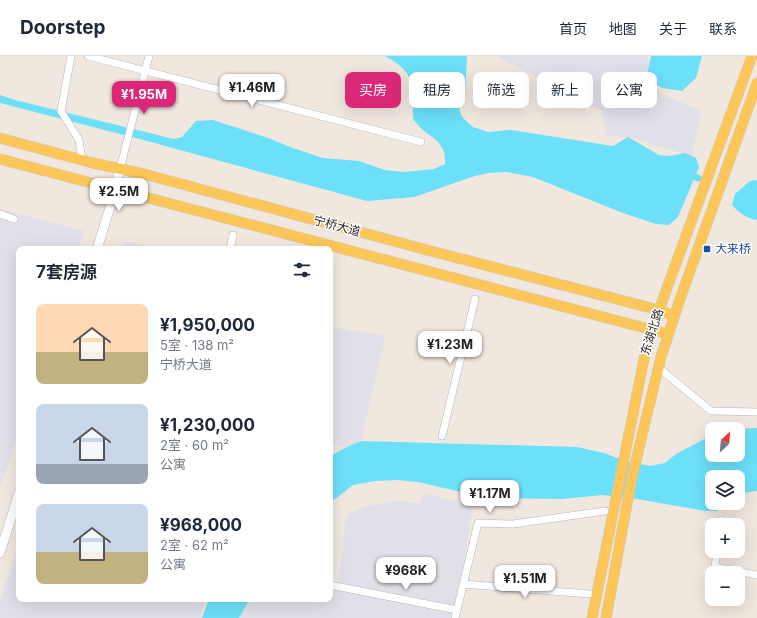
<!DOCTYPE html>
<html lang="zh">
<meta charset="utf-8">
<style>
:root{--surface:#fff;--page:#f6f6f7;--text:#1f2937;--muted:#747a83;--line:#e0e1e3;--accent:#db2777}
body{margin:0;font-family:Inter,"Noto Sans SC",sans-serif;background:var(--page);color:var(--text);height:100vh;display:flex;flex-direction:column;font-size:15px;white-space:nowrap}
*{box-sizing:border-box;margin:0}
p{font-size:13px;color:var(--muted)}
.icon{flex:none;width:22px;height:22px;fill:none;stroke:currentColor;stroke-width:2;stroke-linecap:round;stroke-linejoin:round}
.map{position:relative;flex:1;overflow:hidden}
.sheet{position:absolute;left:16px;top:190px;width:317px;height:356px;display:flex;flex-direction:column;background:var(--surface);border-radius:8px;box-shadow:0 4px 16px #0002}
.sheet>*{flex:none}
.hud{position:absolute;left:345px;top:16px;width:352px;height:36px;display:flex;gap:8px}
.needle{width:26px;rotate:26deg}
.buttons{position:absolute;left:705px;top:366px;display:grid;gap:8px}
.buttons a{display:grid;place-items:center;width:40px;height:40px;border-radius:8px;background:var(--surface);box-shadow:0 4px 16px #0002;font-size:20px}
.price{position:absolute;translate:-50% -34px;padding:0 9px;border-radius:8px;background:#fff;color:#222;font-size:13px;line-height:26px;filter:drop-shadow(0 1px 2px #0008)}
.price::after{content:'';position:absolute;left:50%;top:24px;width:12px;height:9px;margin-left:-6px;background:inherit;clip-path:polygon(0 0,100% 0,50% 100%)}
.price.selected{background:var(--accent);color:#fff}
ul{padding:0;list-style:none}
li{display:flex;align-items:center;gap:12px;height:100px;padding:0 20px}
li span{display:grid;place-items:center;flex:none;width:112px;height:80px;border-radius:8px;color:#555}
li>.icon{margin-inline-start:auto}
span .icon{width:48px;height:48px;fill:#fffc;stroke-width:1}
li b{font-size:17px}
h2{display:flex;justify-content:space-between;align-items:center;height:48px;padding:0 20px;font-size:17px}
.chip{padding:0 14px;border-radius:8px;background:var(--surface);box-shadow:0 4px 16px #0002;font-size:14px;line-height:36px}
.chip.selected{background:var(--accent);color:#fff}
header{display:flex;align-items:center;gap:24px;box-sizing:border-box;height:56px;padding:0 20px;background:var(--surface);border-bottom:1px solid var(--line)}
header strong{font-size:19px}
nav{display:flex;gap:22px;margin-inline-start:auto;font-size:14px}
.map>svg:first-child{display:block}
.industrial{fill:#e1e0e8}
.water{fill:#6be0f8}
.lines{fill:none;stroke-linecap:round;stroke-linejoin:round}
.canal{stroke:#6be0f8;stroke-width:7}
.street-casing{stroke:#b3b7c2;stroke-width:8}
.secondary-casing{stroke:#b3b7c2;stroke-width:10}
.primary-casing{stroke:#c8c8c8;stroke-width:11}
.street{stroke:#fff;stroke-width:7}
.secondary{stroke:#fff;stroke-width:9}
.primary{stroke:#fcc658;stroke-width:10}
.transit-dot{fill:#1a4fb4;stroke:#fff;stroke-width:1.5}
.labels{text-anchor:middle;stroke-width:3;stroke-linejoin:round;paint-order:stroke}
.street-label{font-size:12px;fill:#2d2d2d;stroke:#fff}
.transit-label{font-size:12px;fill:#164399;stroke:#fff;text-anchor:start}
</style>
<header>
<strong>Doorstep</strong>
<nav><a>首页</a><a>地图</a><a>关于</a><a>联系</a></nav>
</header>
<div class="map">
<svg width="757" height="562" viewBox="0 0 757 562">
<rect width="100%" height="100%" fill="#f0e7df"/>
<path class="industrial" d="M496,0H647L651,26L663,39L701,54L692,100L628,81L607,80L601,54Z
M0,153L84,175L79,193H19V375L0,432Z
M124,185L158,193H122Z
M330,271L385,280L361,385L345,392L330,385Z
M424,437L473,450L455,562H239L251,543H330V529L438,550L338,527L347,458L366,450L395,445L420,447Z
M19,489V543H206L200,562H0V545Z"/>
<path class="water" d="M385,0H467L465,39L459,53L462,61L473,71L488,76L511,74L613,90L628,81L659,99L670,100L685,97L696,102L699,111L678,161L669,169L656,168L623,157L533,121L506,116L488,117L475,120L414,141L367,145L147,85L0,47V39L15,44L174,83L182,81L196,65L213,64L268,82L293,92L323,102L359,105L385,114L404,116L434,113L445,108C446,90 438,85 424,75C420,72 417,67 413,63C412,30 418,18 385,0Z
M651,0H702L696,22L682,35L662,32L646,23Z
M757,124V164C746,162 739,157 732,149L735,138L750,125Z
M757,372V435L743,437L738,442V421H712V447H731L717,455H706L631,442L602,439L563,443L487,442L418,426L398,424L375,425L353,429L330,447V400L345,392L361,385L577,391L604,397L625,405L650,410L665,407L676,398L712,379V399H738V373Z
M209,543H250L239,562H202Z"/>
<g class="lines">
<path class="canal" d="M695,121L698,122"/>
<g class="street-casing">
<path id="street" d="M71,0L61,55L79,84L82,104
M88,0L421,86
M120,113L149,0
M0,158L14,163
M230,193L233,179
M659,312L711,355L757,356
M442,380L475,243
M720,469L721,464
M717,495L715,511L757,519
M463,528L589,538
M330,529L457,554L455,562
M457,554L478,467L513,468L605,455"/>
</g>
<g class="secondary-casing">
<path id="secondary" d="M97,193L111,148L120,113
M0,497L19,437"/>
</g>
<g class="primary-casing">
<path id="primary" d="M0,82L93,107L144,118L427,194L659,254L674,260
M0,103L668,278
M592,562L645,298L664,240L752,0
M606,562L632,421L661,301L679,246L757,27"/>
</g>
<use href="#street" class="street"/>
<use href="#secondary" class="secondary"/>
<use href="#primary" class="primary"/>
</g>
<rect class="transit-dot" x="703" y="189" width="8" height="8" rx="2"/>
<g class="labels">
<g class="street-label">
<text transform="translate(337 170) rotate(15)" y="4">宁桥大道</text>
<text transform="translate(652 276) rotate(-72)" y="4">东湖北路</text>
</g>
<g class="transit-label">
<text x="715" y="197">大来桥</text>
</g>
</g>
</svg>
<div class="buttons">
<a><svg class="needle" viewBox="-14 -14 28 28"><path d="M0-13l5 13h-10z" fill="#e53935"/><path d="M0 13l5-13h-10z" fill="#747a83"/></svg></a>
<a><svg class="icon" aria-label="layers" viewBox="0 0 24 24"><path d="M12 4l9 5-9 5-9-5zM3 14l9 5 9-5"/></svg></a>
<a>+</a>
<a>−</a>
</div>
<b class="price" style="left:252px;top:52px">¥1.46M</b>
<b class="price selected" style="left:144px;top:59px">¥1.95M</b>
<b class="price" style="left:119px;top:156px">¥2.5M</b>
<b class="price" style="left:450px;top:309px">¥1.23M</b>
<b class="price" style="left:490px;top:458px">¥1.17M</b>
<b class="price" style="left:406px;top:535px">¥968K</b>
<b class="price" style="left:525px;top:543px">¥1.51M</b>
<div class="hud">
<a class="chip selected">买房</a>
<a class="chip">租房</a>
<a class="chip">筛选</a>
<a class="chip">新上</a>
<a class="chip">公寓</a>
</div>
<section class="sheet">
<h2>7套房源<svg class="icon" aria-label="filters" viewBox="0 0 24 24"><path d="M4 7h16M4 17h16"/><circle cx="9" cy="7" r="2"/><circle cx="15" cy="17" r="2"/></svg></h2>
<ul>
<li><span style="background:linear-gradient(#ffd9b3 60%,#c2b280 0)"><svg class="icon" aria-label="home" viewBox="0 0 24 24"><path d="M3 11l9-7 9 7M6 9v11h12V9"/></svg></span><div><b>¥1,950,000</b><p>5室 · 138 m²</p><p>宁桥大道</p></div></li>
<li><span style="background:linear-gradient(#c9d6e8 75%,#9aa5b1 0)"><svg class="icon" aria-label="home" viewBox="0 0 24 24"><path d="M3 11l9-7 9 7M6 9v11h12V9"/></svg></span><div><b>¥1,230,000</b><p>2室 · 60 m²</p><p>公寓</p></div></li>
<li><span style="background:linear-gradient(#c9d6e8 60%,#c2b280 0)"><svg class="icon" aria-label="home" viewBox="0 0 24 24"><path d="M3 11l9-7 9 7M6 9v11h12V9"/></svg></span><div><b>¥968,000</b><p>2室 · 62 m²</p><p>公寓</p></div></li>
</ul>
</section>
</div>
